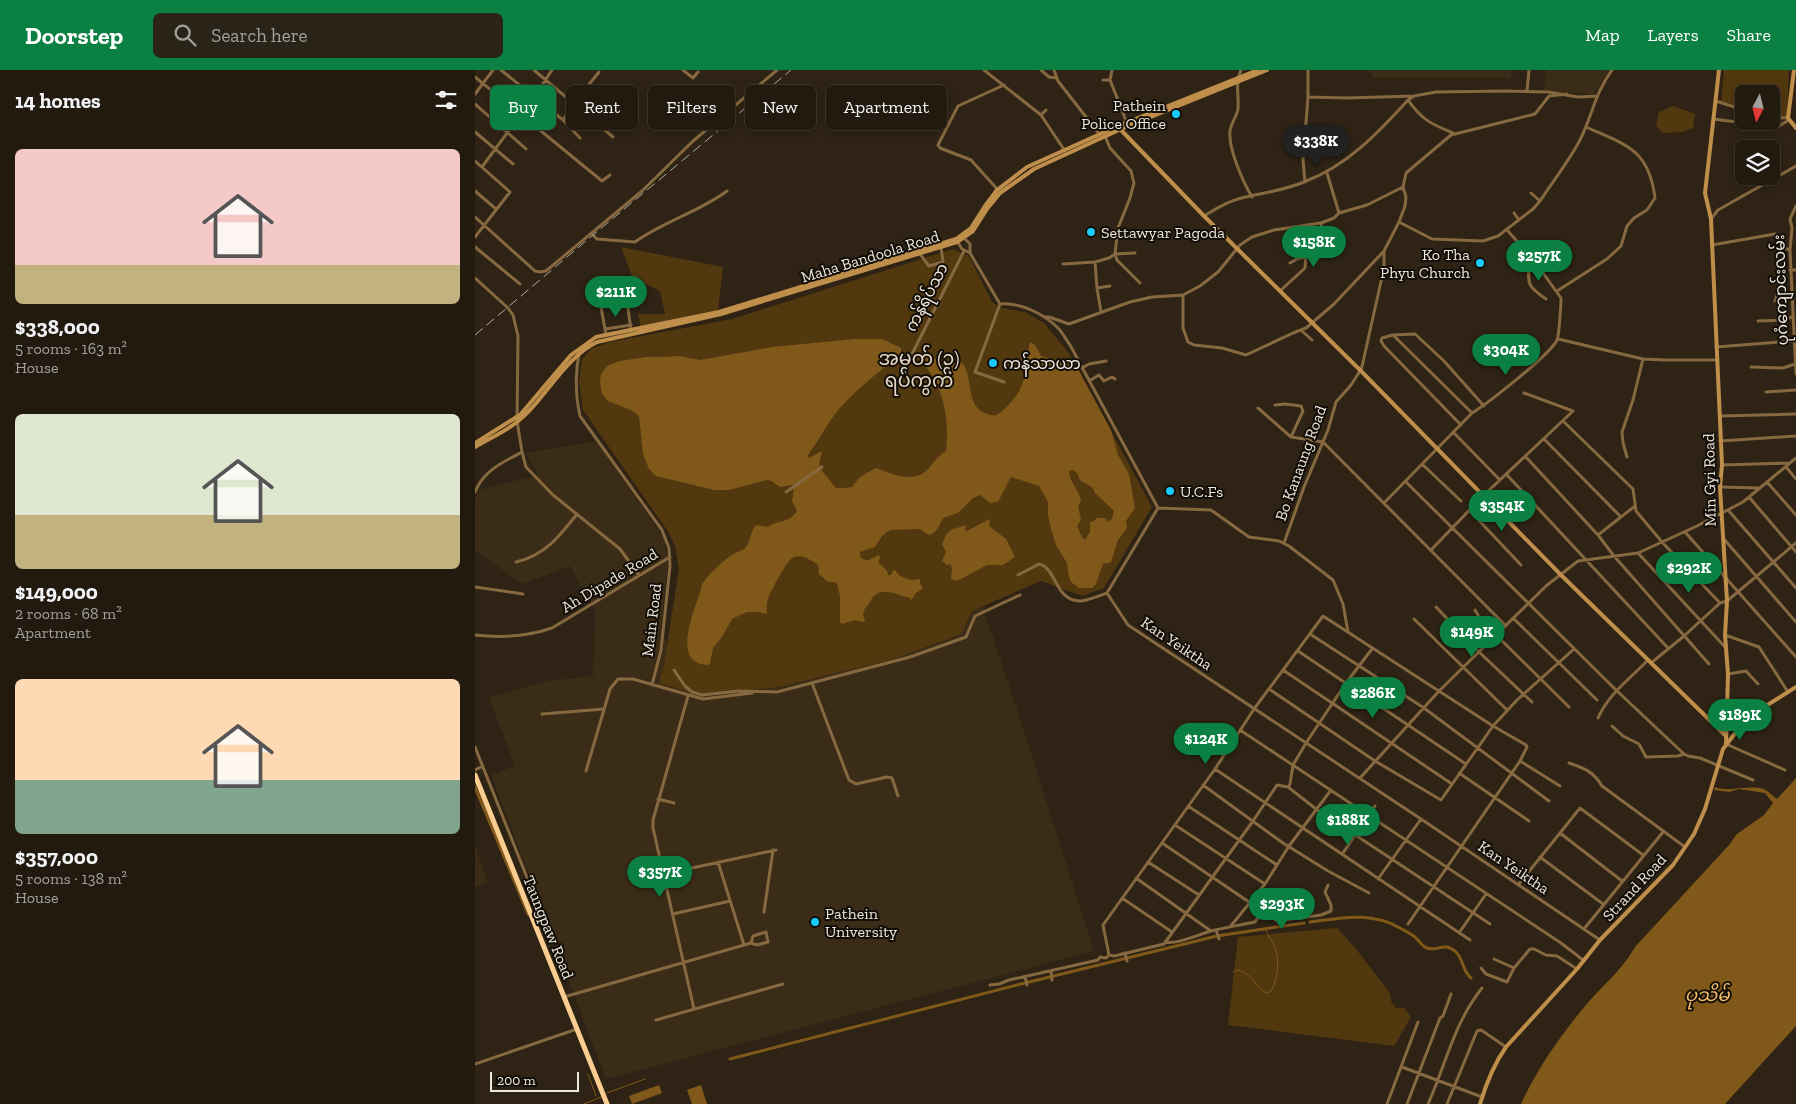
<!DOCTYPE html>
<meta charset="utf-8">
<style>
:root{--surface:#221a0f;--page:#2a2318;--text:#f1f3f6;--muted:#a2a19e;--line:#3f382f;--accent:#0b8043}
body{margin:0;font-family:"Zilla Slab","Noto Sans Myanmar",serif;background:var(--page);color:var(--text);height:100vh;display:flex;flex-direction:column;font-size:19px;white-space:nowrap}
*{box-sizing:border-box;margin:0}
p{font-size:16px;color:var(--muted)}
.icon{flex:none;width:28px;height:28px;fill:none;stroke:currentColor;stroke-width:2;stroke-linecap:round;stroke-linejoin:round}
.map{position:relative;flex:1;overflow:hidden}
.sheet{display:flex;flex-direction:column;background:var(--surface);width:475px}
.sheet>*{flex:none}
.guide{position:absolute;left:15px;top:15px;width:475px;height:45px;display:flex;gap:10px}
.needle{width:32px;rotate:187deg}
.fabs{position:absolute;left:1260px;top:15px;display:grid;gap:10px}
.fabs a{display:grid;place-items:center;width:45px;height:45px;border-radius:8px;background:var(--surface);box-shadow:0 2px 8px #0003,0 0 0 1px var(--line);font-size:25px}
.scale{position:absolute;left:15px;bottom:12px;width:89px;box-sizing:border-box;padding-left:5px;border:2px solid #eee7dd;border-top:0;font-size:14px;line-height:18px;white-space:nowrap;color:#eee7dd;-webkit-text-stroke:4px #120e07;paint-order:stroke}
.price{position:absolute;translate:-50% -42px;padding:0 11px;border-radius:18px;background:var(--accent);color:#fff;font-size:16px;line-height:32px;filter:drop-shadow(0 1px 2px #0008)}
.price::after{content:'';position:absolute;left:50%;top:30px;width:15px;height:11px;margin-left:-8px;background:inherit;clip-path:polygon(0 0,100% 0,50% 100%)}
.price.on{background:#222;color:#fff}
ul{padding:0;list-style:none}
li{display:grid;align-content:center;gap:10px;height:265px;padding:0 15px}
li span{display:grid;place-items:center;height:155px;border-radius:8px;color:#555}
li>.icon{margin-inline-start:auto}
span .icon{width:90px;height:90px;fill:#fffc;stroke-width:1}
li b{font-size:21px}
h2{display:flex;justify-content:space-between;align-items:center;height:60px;padding:0 15px;font-size:21px}
.tag{padding:0 18px;border-radius:8px;background:var(--surface);box-shadow:0 2px 8px #0003,0 0 0 1px var(--line);font-size:18px;line-height:45px}
.tag.on{background:var(--accent);color:#fff}
header{display:flex;align-items:center;gap:30px;box-sizing:border-box;height:70px;padding:0 25px;background:var(--accent);color:#fff}
header strong{font-size:24px}
nav{display:flex;gap:28px;margin-inline-start:auto;font-size:18px}
.search{width:350px;height:45px;background:var(--page);display:flex;align-items:center;gap:12px;box-sizing:border-box;padding:0 18px;border-radius:8px;color:var(--muted);font-size:19px}
main{display:flex;flex:1;min-height:0}
.map>svg:first-child{display:block}
.built{fill:#3b2c17}
.green{fill:#52380f}
.water{fill:#805819;fill-rule:evenodd}
.lines{fill:none;stroke-linecap:round;stroke-linejoin:round}
.stream{stroke:#805819;stroke-width:1}
.canal{stroke:#805819;stroke-width:3}
.street{stroke:#866940;stroke-width:3}
.secondary{stroke:#be8e4a;stroke-width:4}
.highway{stroke:#facd91;stroke-width:5}
.rail{stroke:#b3aba0;stroke-width:1;stroke-dasharray:10 5;stroke-linecap:butt}
.poi-dot{fill:#19cafc;stroke:#120e07;stroke-width:2}
.labels{text-anchor:middle;stroke-width:4;stroke-linejoin:round;paint-order:stroke}
.poi-label{font-size:16px;fill:#eee7dd;stroke:#120e07;text-anchor:start}
.street-label{font-size:16px;fill:#eee7dd;stroke:#120e07}
.water-label{font-size:18px;font-style:italic;fill:#f7bd68;stroke:#120e07}
.quarter-label{font-size:19px;fill:#e7d8c5;stroke:#120e07}
</style>
<header>
<strong>Doorstep</strong>
<div class="search"><svg class="icon" aria-label="search" viewBox="0 0 24 24"><circle cx="10" cy="10" r="6"/><path d="M15 15l6 6"/></svg>Search here</div>
<nav><a>Map</a><a>Layers</a><a>Share</a></nav>
</header>
<main>
<section class="sheet">
<h2>14 homes<svg class="icon" aria-label="filters" viewBox="0 0 24 24"><path d="M4 7h16M4 17h16"/><circle cx="9" cy="7" r="2"/><circle cx="15" cy="17" r="2"/></svg></h2>
<ul>
<li><span style="background:linear-gradient(#f6c9c9 75%,#c2b280 0)"><svg class="icon" aria-label="home" viewBox="0 0 24 24"><path d="M3 11l9-7 9 7M6 9v11h12V9"/></svg></span><div><b>$338,000</b><p>5 rooms · 163 m²</p><p>House</p></div></li>
<li><span style="background:linear-gradient(#dfe7d0 65%,#c2b280 0)"><svg class="icon" aria-label="home" viewBox="0 0 24 24"><path d="M3 11l9-7 9 7M6 9v11h12V9"/></svg></span><div><b>$149,000</b><p>2 rooms · 68 m²</p><p>Apartment</p></div></li>
<li><span style="background:linear-gradient(#ffd9b3 65%,#7fa58c 0)"><svg class="icon" aria-label="home" viewBox="0 0 24 24"><path d="M3 11l9-7 9 7M6 9v11h12V9"/></svg></span><div><b>$357,000</b><p>5 rooms · 138 m²</p><p>House</p></div></li>
</ul>
</section>
<div class="map">
<svg width="1321" height="1034" viewBox="0 0 1321 1034">
<rect width="100%" height="100%" fill="#2e2314"/>
<path class="built" d="M894,0H1037L1036,8H898Z
M1071,0H1134L1119,24L1069,21Z
M121,371L190,469L193,494L186,558L197,585L506,531L544,645L619,881L131,1009L16,705L40,696L14,627L73,611L118,606L120,540L95,496L47,514L0,480V429L3,420L64,405L50,383Z
M0,775L13,812L0,817Z"/>
<path class="green" d="M1249,0H1314L1312,47L1308,50L1296,46V24H1269V38L1246,31Z
M1198,36L1220,44L1218,58L1207,62L1188,63L1181,56L1184,42Z
M146,177L248,197L243,242L166,258L163,244H190L185,221L169,213L166,208L158,209Z
M478,179L494,186L517,232L527,238L550,242L569,253L594,283L677,437L629,518L607,526L566,511L497,541L486,564L416,590L303,617L226,626L184,613L189,595L204,499L200,476L194,463L108,340L104,312L107,289L116,279L135,272L257,249Z
M862,858L881,879L915,923L916,931L921,938H929L936,947L919,976L753,955L763,867Z"/>
<path class="water" d="M380,269H407L426,278V283C406,301 382,318 365,338C352,353 344,371 332,386L334,388L347,381L344,394L347,401L361,418H369L377,417L385,407L401,398C419,404 439,415 454,398C459,392 463,386 471,381C475,348 468,309 441,287L450,282L468,294L480,288C485,290 489,294 491,299C495,309 494,322 499,333C502,340 513,347 521,345C527,343 540,328 543,323C551,310 550,300 547,286L552,285L555,272L560,275L566,286C580,291 592,288 603,299L636,360L643,385L654,404L660,438L651,451L652,458L643,470L636,492L628,494L621,514L617,518H604L596,512L594,507L592,493L581,475L575,455L573,445V432L564,416L536,407L523,432L515,433L505,425L498,428L483,443L468,448C464,456 463,462 454,465L445,459L415,460L407,466L400,477L385,482V487C394,494 396,488 404,485L405,488L403,492L412,501L413,505H416L418,501L420,500L425,506L435,510L445,509V514L448,518L440,524L436,531L435,528C424,526 410,517 400,525C395,528 396,534 390,538L388,545L390,550L388,552L380,550L367,554L365,552V526L362,513L352,511L344,504C343,494 345,495 335,490C330,487 322,484 316,489C311,493 295,522 293,529C291,534 292,539 292,544L282,542H272L257,549L247,567L238,578L235,593L234,595C192,594 223,536 227,514C234,504 245,494 255,486C259,483 264,482 269,479C276,474 275,461 281,455L293,457C303,450 315,453 322,441L317,431L319,416L317,415L305,417L297,411L292,410L254,420H239L181,406L174,399L168,384L164,346L156,340L133,331L127,324L125,312L126,304L132,296L145,291L172,287H188L204,286L225,290L297,277ZM598,400L602,403L605,410L618,418L620,423L639,441L637,449L633,452L630,448H622L619,451L615,452V462L610,470L607,467L602,456L606,450L603,436L606,431C604,419 594,412 594,401Z
M515,449L514,456L531,469L540,487L528,495H512L482,511L476,509L477,498L475,494L472,495L467,491L471,482L467,474C469,471 469,468 471,465C475,458 484,458 491,455L490,460L492,461Z
M1321,708V956L1250,1034H1046C1061,1001 1083,969 1106,941C1123,919 1146,902 1160,877L1254,775L1262,764L1289,745L1298,733L1290,723L1264,719L1254,722L1239,720L1240,717C1254,723 1272,714 1289,719C1293,721 1298,726 1302,729Z
M184,1015L187,1023L157,1034L154,1026Z
M226,1015L232,1034H217L212,1020Z"/>
<g class="lines">
<path class="stream" d="M758,902L762,900C779,903 781,920 792,923L796,921C804,907 805,888 798,873C795,868 792,864 790,858
M113,1004L121,1026
M132,1023L170,1009
M109,1034L126,1027"/>
<path class="canal" d="M0,717L53,844
M835,852C866,848 896,841 925,858C930,861 937,864 941,868C945,872 947,876 952,878C963,882 969,871 981,882C989,890 987,901 996,908
M255,989L550,913L742,866L829,853"/>
<path class="street" d="M26,0L88,50L105,68
M59,0L138,67
M208,0L218,8L223,2
M509,0L566,45L590,81
M566,0L574,7L582,8
M579,0L583,11L625,65
M766,0C760,13 764,24 763,39C762,46 756,53 755,61C753,78 768,112 777,127
M0,7L127,111L135,105
M628,10H635L652,53
M635,10L637,0
M1052,21L1054,0
M0,24L18,0
M59,27L77,0
M833,27L872,28L939,26L961,22L1031,21L1073,22L1103,27L1122,26
M933,30C947,50 956,54 978,63
M1241,31L1269,40
M0,34L51,79
M566,45L571,40
M1296,47L1313,48
M1238,49L1302,57L1314,50
M88,50L99,33L124,2
M0,62L38,94
M630,66L635,78L656,101L659,113L655,128L643,158L640,184L642,190L665,213
M0,91L35,122L0,167
M7,97L46,44
M852,103L864,143
M830,112L828,90L833,27V0
M523,120L496,90L465,78L463,75L483,36L529,15
M0,121L21,139
M1056,123L1065,131
M1321,136L1315,149L1317,158L1315,180L1321,304
M1039,143L1044,150
M729,146C739,140 751,132 763,129C785,123 808,121 829,112C872,96 903,63 933,30L939,26
M0,147L60,201L65,202L71,201L167,121L217,72L302,0
M1236,149L1243,140L1321,96
M924,152L957,169L1008,171L1023,166L1058,139L1065,131C1078,111 1094,91 1105,70C1117,46 1120,23 1137,0
M846,153L852,180
M118,165L122,169L160,172C189,151 224,142 252,121
M487,166L495,174V183L525,234C545,232 569,244 583,258C588,263 591,270 595,275L683,438L632,523L653,555L946,749L1125,870
M482,171L487,179L495,183
M1237,175L1300,164L1306,177L1315,180
M0,177L45,214
M445,184L454,196L468,192L466,177
M1057,189L1054,192C1053,215 1052,216 1071,229
M620,192L622,218
M815,193L822,189L831,187
M588,194L620,192L634,188L640,184L660,183
M1315,200H1321
M0,208L33,238L38,245L43,266L42,351L47,382L51,397L78,425L145,479L164,505
M805,221L830,198L833,156
M1082,221L1132,189L1146,176L1152,156L1159,148L1172,140L1180,128C1174,79 1151,75 1111,57
M708,225V258L713,272L719,275L747,278L771,285L818,263L831,258L859,234L909,181
M1300,231L1302,225L1317,226
M525,234L500,302L529,312
M626,242L622,218L635,216
M569,247H574L594,254L655,232L677,227L708,225L725,216L743,202L765,175L777,167L799,160L846,153L859,148L864,143L892,135L928,117
M1283,251L1309,250L1317,247
M130,259L156,255
M827,261L837,270
M131,265L126,237L129,233L152,231L156,260
M918,265L997,343
M1083,269L1168,289L1190,290H1242
M1241,277L1319,271
M104,283C100,305 100,324 105,346L187,460L194,478L195,496L186,580L177,615
M436,286L489,181
M1276,297L1308,298L1320,294
M607,298L614,294L631,291
M886,301L909,198V181L924,152L930,136L931,127L928,117L931,103L976,65L1060,44L1074,26L1092,24
M614,311L624,305L629,311L637,307L640,309
M1291,322L1321,320
M800,335L810,334L826,336L828,341L816,367
M783,338L816,367L848,372L1031,556
M1245,346L1321,344
M1088,351L1158,419L1161,441L1187,472L1245,533
M986,355L909,276L906,271L907,268L918,265L940,264L969,291L1009,336
M978,362L1025,410
M1069,369L1145,446
M1245,371L1321,366
M1050,386L1123,465L1139,486L1234,594
M1152,387L1148,373L1147,362L1158,330L1168,289
M947,394L986,431
M1247,395L1315,393
M1311,397L1321,409
M1032,405L1193,578
M931,412L1141,620L1209,684
M1292,412L1321,445
M1245,417L1284,418
M0,422C8,401 28,392 47,382
M311,422L347,397
M1274,427L1321,482
M909,433L997,343C1013,333 1075,285 1082,270C1084,266 1086,235 1086,228L1058,189L1032,160
M683,438L736,440L774,467L804,471L814,476L858,510L868,534L873,562
M1253,440L1321,518
M995,441L1046,495
M1210,462L1321,587
M1123,465L1160,436
M1248,468L1321,552
M809,473L829,417L853,360L861,332L876,315L885,301
M956,480L1009,425L1098,341L1049,323
M1163,483L1250,577
M41,492C70,485 84,467 102,444
M543,505L564,494C582,498 580,532 606,531C614,530 624,526 632,523
M0,517L48,524
M961,537L1004,582L1057,632
M1000,540L1006,550L1094,637
M1038,548L1122,630
M939,549L1032,640
M835,564L949,638L1074,731
M0,565C27,568 51,567 77,558L195,487
M1250,565L1284,577L1313,622
M823,581L991,694
M1176,593L1209,566L1245,533L1252,531L1321,473
M199,600L210,616L217,622L227,625L264,621L302,622L435,587L491,567L500,546L545,525
M808,600L977,714
M1253,604L1271,601L1283,614
M337,613L374,710L381,714L412,707L417,708L423,726
M794,619L900,691L966,730L1018,656L1042,630L1099,579
M213,626L178,750V758L219,939
M67,644L129,639
M1123,648C1134,623 1155,609 1173,590
M1137,656L1148,666L1164,674L1171,687L1203,686L1209,684L1213,686L1225,688L1278,710
M765,660L1086,873L1108,890
M1251,674L1310,700
M0,677L55,815
M1045,691L1085,716
M1094,693C1109,698 1119,702 1127,716L1210,777
M740,699L995,870
M0,700L8,696
M111,701L135,619L143,609H158L228,629L277,623
M984,703L1054,751
M885,708L964,621L1071,516L1103,491L1163,483L1222,456L1268,432L1321,388
M728,715L808,773L853,801L894,823
M813,717L815,714L818,695L831,673L871,613L897,579
M183,729L199,733
M713,736L802,795
M700,755L790,814L814,776L856,720
M1085,763L1105,738L1168,785
M687,773L802,851L846,845L856,841V835L850,822L853,815
M868,783L900,736
M1065,787L1128,834
M243,792L269,875
M673,792L724,825
M189,804L301,780
M661,808L736,861
M903,809L946,749
M1043,815L1085,763L1147,811
M647,828L697,862
M289,842L298,780
M198,844L255,831
M755,857L790,814
M1109,859L1188,762
M741,860L744,869
M984,863L1011,824
M690,872C703,875 726,863 740,860C753,857 766,855 780,852L787,841
M650,883L652,891
M634,885L628,855L740,699L779,639L848,546L1018,656L1051,675L1052,677L1045,691L933,854
M1019,889L1039,898
M1006,898L1011,904L1032,912L1039,898L1055,879H1059L1071,885L1082,886L1102,899
M576,901L577,910
M550,907L552,915
M515,915L524,914L534,910L623,890L625,887L631,888L634,885L639,886L689,874L778,751L802,715L813,717L841,739L1015,854
M89,927L276,873L282,875L293,872L291,862L278,866L276,873
M181,950L308,914
M0,994L102,959
M927,997L1007,1027
M912,1034L943,952
M932,1034L965,948L968,946L976,924
M953,1034C971,994 979,953 1007,918
M972,1034L1002,961L1006,960L1031,977"/>
<path class="secondary" d="M1244,0L1230,123L1236,149L1247,395L1245,417L1252,531L1250,565L1253,604L1251,674
M1319,0L1313,48L1321,58
M645,59L729,146L886,301L1086,505L1251,666
M0,373L45,345L96,285L121,267L244,242L481,169L496,158L510,136L522,120L552,97L643,56L783,0
M0,377C17,367 38,358 52,343C75,320 92,287 122,272L246,244L482,172L498,161L512,139L525,123L559,99L646,59L792,0
M1005,1034C1011,1014 1019,994 1031,977L1102,899L1125,870L1198,795L1219,764L1230,739L1248,679L1268,653L1286,639L1321,617"/>
<path class="highway" d="M0,705L132,1034"/>
<path class="rail" d="M0,265L118,165L316,0"/>
</g>
<g class="poi-dot">
<circle cx="701" cy="44" r="5"/>
<circle cx="616" cy="162" r="5"/>
<circle cx="1005" cy="193" r="5"/>
<circle cx="518" cy="293" r="5"/>
<circle cx="695" cy="421" r="5"/>
<circle cx="340" cy="852" r="5"/>
</g>
<g class="labels">
<g class="poi-label">
<text x="691" y="41" text-anchor="end">Pathein<tspan x="691" dy="18">Police Office</tspan></text>
<text x="626" y="168">Settawyar Pagoda</text>
<text x="995" y="190" text-anchor="end">Ko Tha<tspan x="995" dy="18">Phyu Church</tspan></text>
<text x="528" y="299">ကန်သာယာ</text>
<text x="705" y="427">U.C.Fs</text>
<text x="350" y="849">Pathein<tspan x="350" dy="18">University</tspan></text>
</g>
<g class="street-label">
<text transform="translate(395 186) rotate(-17)" y="6">Maha Bandoola Road</text>
<text transform="translate(1305 220) rotate(-92)" y="6">ပုဂံကျောင်းလမ်း</text>
<text transform="translate(451 227) rotate(-63)" y="6">ကန်ရိပ်သာ</text>
<text transform="translate(825 393) rotate(-70)" y="6">Bo Kanaung Road</text>
<text transform="translate(1234 410) rotate(-91)" y="6">Min Gyi Road</text>
<text transform="translate(134 510) rotate(-31)" y="6">Ah Dipade Road</text>
<text transform="translate(176 550) rotate(-83)" y="6">Main Road</text>
<text transform="translate(702 573) rotate(34)" y="6">Kan Yeiktha</text>
<text transform="translate(1039 797) rotate(34)" y="6">Kan Yeiktha</text>
<text transform="translate(1159 817) rotate(-47)" y="6">Strand Road</text>
<text transform="translate(74 857) rotate(68)" y="6">Taungpaw Road</text>
</g>
<g class="water-label">
<text x="1232" y="931">ပုသိမ်</text>
</g>
<g class="quarter-label">
<text x="444" y="295">အမှတ် (၃)<tspan x="444" dy="22">ရပ်ကွက်</tspan></text>
</g>
</g>
</svg>
<div class="fabs">
<a><svg class="needle" viewBox="-14 -14 28 28"><path d="M0-13l5 13h-10z" fill="#e53935"/><path d="M0 13l5-13h-10z" fill="#a2a19e"/></svg></a>
<a><svg class="icon" aria-label="layers" viewBox="0 0 24 24"><path d="M12 4l9 5-9 5-9-5zM3 14l9 5 9-5"/></svg></a>
</div>
<div class="scale">200 m</div>
<b class="price on" style="left:841px;top:97px">$338K</b>
<b class="price" style="left:839px;top:198px">$158K</b>
<b class="price" style="left:1064px;top:212px">$257K</b>
<b class="price" style="left:141px;top:248px">$211K</b>
<b class="price" style="left:1031px;top:306px">$304K</b>
<b class="price" style="left:1027px;top:462px">$354K</b>
<b class="price" style="left:1214px;top:524px">$292K</b>
<b class="price" style="left:997px;top:588px">$149K</b>
<b class="price" style="left:898px;top:649px">$286K</b>
<b class="price" style="left:1265px;top:671px">$189K</b>
<b class="price" style="left:731px;top:695px">$124K</b>
<b class="price" style="left:873px;top:776px">$188K</b>
<b class="price" style="left:185px;top:828px">$357K</b>
<b class="price" style="left:807px;top:860px">$293K</b>
<div class="guide">
<a class="tag on">Buy</a>
<a class="tag">Rent</a>
<a class="tag">Filters</a>
<a class="tag">New</a>
<a class="tag">Apartment</a>
</div>
</div>
</main>
